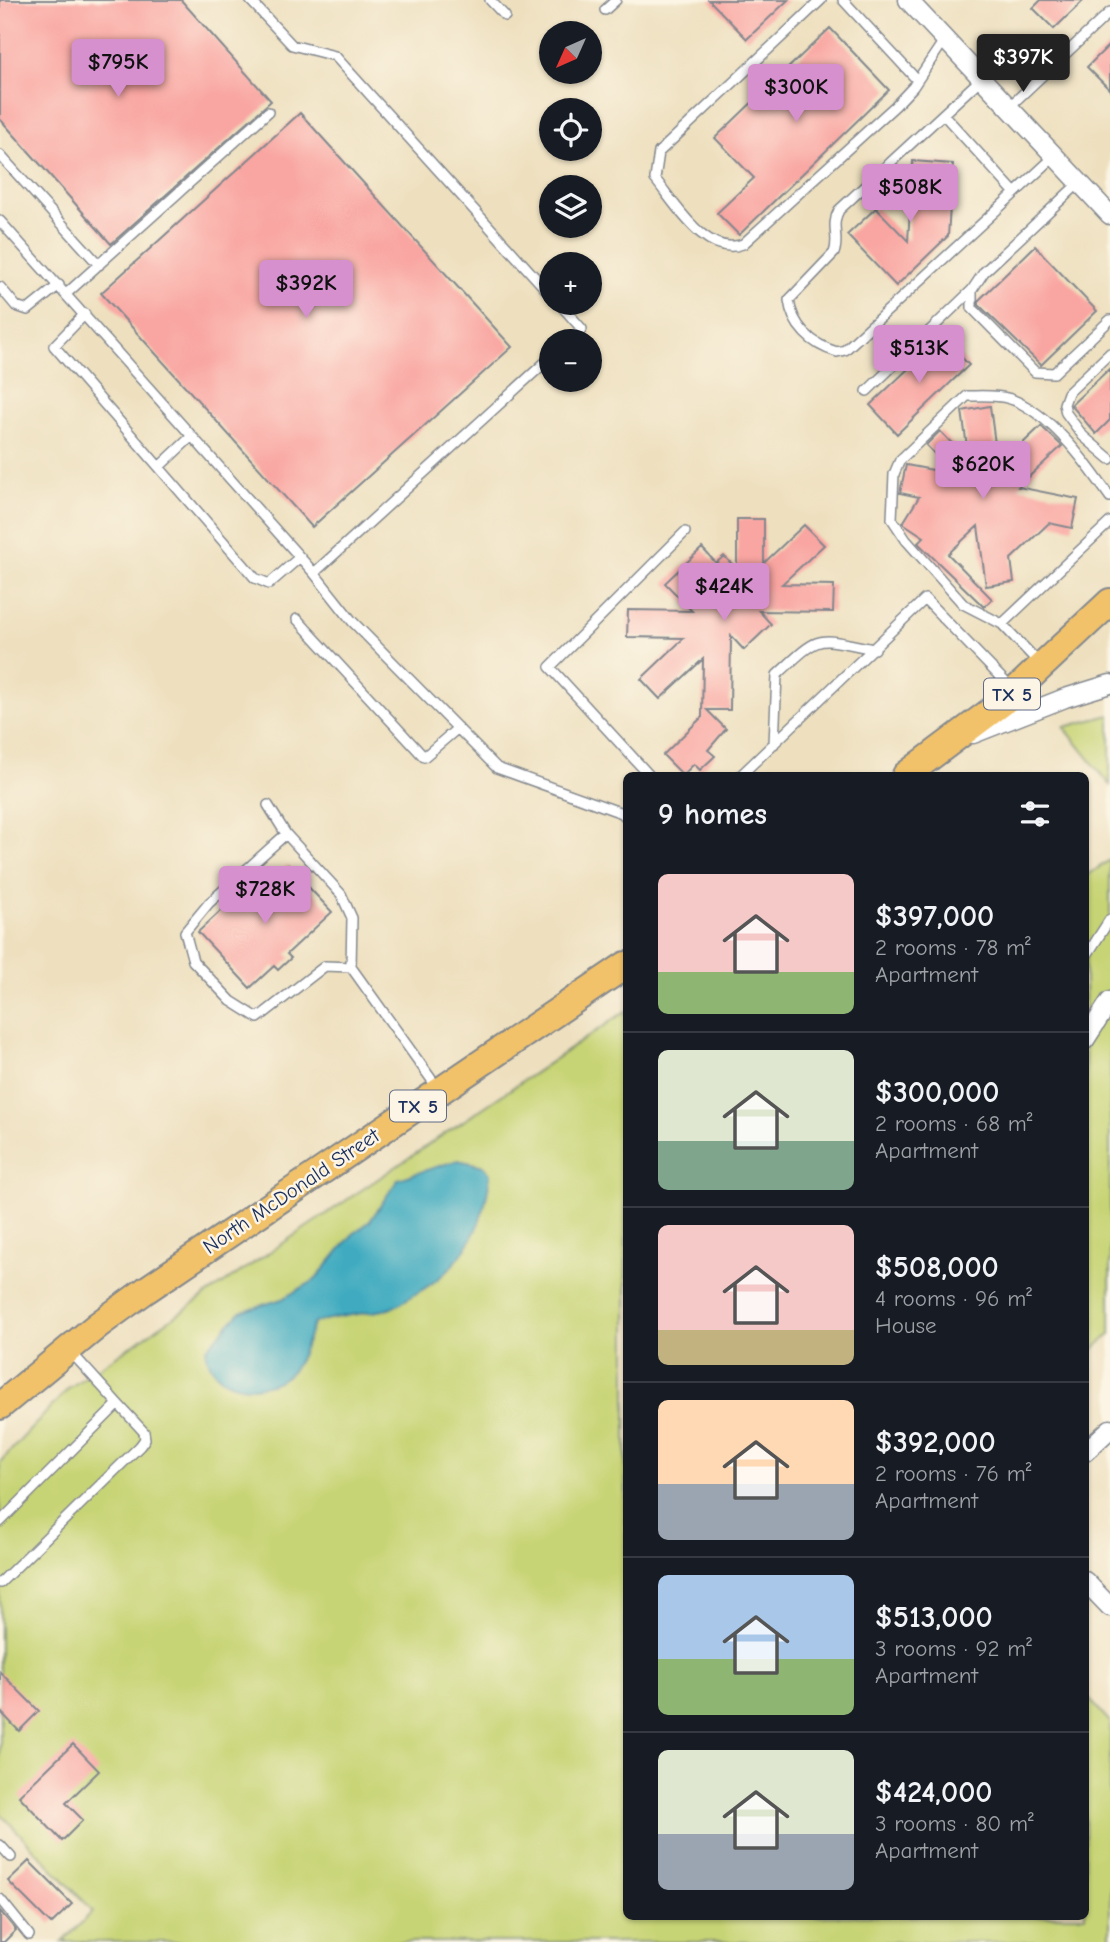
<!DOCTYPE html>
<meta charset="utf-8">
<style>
:root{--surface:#171b24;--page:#20242c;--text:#f1f3f6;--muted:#9ea1a6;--line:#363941;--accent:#d690ce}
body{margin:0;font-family:"Comic Neue",sans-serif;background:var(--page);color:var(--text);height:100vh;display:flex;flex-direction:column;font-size:26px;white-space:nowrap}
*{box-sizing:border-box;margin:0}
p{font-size:23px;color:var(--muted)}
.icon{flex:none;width:38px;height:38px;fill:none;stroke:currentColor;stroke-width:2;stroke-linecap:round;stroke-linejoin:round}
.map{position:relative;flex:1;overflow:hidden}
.panel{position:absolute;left:623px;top:772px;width:466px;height:1148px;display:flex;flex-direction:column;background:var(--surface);border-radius:10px;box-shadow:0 2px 5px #0004}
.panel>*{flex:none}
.needle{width:46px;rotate:225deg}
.controls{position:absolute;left:539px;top:21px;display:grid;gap:14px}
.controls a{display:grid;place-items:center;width:63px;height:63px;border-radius:50%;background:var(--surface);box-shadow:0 2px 5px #0004;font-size:35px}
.price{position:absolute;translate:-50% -60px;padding:0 16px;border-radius:7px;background:var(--accent);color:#111;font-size:23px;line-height:46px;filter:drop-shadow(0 2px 4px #0008)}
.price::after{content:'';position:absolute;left:50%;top:42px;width:21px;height:16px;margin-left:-10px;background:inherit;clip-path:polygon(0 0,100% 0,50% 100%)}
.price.selected{background:#222;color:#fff}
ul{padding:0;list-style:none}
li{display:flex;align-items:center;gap:21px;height:175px;padding:0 35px}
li+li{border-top:2px solid var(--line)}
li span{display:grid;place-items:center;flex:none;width:196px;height:140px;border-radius:10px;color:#555}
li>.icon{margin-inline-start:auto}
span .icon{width:84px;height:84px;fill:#fffc;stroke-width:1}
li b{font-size:30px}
h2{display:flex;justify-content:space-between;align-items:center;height:84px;padding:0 35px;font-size:30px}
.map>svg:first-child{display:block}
.green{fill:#c7d475;stroke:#71826a;stroke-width:2}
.water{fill:#40abc0;stroke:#2e6d8f;stroke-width:2}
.building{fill:#f9a5a1}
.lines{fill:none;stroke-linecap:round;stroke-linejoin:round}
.service-casing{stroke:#84888e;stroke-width:12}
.minor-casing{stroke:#84888e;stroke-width:21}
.primary-casing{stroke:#84888e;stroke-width:30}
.service{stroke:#fff;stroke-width:9}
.minor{stroke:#fff;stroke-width:18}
.primary{stroke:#f2c26a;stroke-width:26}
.labels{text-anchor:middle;stroke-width:5;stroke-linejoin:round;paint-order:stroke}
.shield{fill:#fcf5e5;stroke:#5e6a86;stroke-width:2}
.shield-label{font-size:19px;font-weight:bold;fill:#1b2f5e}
.street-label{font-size:21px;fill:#1b2f5e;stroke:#fcf5e5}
</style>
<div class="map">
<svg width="1110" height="1942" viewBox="0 0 1110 1942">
<rect width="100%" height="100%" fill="#fcf5e5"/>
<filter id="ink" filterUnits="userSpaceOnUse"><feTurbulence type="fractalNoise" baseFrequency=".0143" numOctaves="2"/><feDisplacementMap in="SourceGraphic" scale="14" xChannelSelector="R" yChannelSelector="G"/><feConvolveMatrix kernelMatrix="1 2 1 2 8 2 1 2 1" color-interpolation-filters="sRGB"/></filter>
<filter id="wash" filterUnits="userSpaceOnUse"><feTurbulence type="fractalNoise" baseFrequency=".00686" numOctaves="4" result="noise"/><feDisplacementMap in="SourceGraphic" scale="28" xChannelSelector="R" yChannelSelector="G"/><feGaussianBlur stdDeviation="1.57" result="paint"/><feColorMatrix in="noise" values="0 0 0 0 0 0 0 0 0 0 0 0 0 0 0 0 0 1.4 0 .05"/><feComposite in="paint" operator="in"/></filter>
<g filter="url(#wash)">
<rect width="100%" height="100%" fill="#eee0bf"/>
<path class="green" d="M1110,715V785L1064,727Z
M1110,860V1334L1085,1357V877Z
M626,1011V1916H1085V1694L1110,1722V1942H63L93,1911L0,1813V1462L69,1388Z"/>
<path class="water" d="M458,1160L484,1166L490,1174C485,1227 463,1267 417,1293C408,1298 398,1306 389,1309C364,1314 339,1315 314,1323C306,1340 300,1370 282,1379C254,1395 209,1388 206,1349L240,1312L282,1299L315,1280L352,1235L370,1221L398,1179Z"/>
<g id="blocks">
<path class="building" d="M0,0H181L271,101L111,244L0,119Z
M709,0H788L747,39Z
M1041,0H1084L1054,29L1033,8Z
M830,28L889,90L739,235L717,213L754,178L715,138Z
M1110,44V90L1087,67Z
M300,113L512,347L312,527L101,293Z
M913,161L953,164L948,236L896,286L847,235L876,208L908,241Z
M1035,246L1097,311L1041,365L979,305V300Z
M942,337L969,365L897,434L870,405Z
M1110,368V420L1096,434L1071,405Z
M990,406L998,467L1041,426L1062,446L1018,487L1078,499L1072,528L1049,523L1011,559L1014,582L986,586L978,526L948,554L992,599L984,607L918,543L924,537L903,523L919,497L900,493L906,465L954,474L926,445L940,431L969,461L962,411Z
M737,519H764V563L804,525L824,545L782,584L834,585L833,612L759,611L771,624L744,650L731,636L730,710H707L726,729L708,750L715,756L700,770L694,764L683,775L663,755L702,717L703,659L660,699L641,679L684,638L627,637L628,610L692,611L665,583L702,548L716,563L724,556L737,569Z
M288,865L332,912L287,954L291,958L278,970L274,966L250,988L198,932L240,893L248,902Z
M0,1672L39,1711L19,1731L0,1711Z
M73,1744L99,1771L66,1803L83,1820L62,1841L19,1796Z
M29,1861L72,1904L51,1924L8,1881Z
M0,1911L16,1930L4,1942H0Z"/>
</g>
</g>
<g filter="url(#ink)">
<use href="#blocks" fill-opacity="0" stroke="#84888e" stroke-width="2"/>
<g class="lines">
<g class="service-casing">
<path id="service" d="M250,0L292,45L335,56L551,295
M490,0L505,16
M821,0L659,152L655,179C675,203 706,258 743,244L895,106L913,87L945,39
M843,0L917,80
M605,10L616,0
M982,78L839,210C830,226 840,238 834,253L789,300C792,326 812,345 837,352L845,350L1055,156
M1009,107L1110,12
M943,114L1015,193
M0,155L99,265
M1080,182L984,272L972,290V308L1035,372L1054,373L1110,320
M0,221L314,573L352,621L497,768L622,813L626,817
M0,287L16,306L28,310L59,285
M66,294L268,112
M559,303L582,329L569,341
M85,314L54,346L255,578L269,584L300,557
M1110,353L1068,393L1064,404L1066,413L1083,436L1110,459
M867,391L972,290
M159,467L192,436
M314,573L551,357
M297,619L424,757L458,728
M1002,624L963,604L906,540L892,519L894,474L900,460L967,396C984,396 1004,394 1020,403C1057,422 1087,464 1110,497
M1039,663L1002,624L1110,522
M774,744L777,675C823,632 814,638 875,649
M649,775L550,667L685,532
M741,775L925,599L1012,689
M268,805L286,834L341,894L352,918L351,967L439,1090
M286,834L209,903L185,932L193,961L231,1001L258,1018L325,966L351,967
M1085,958L1110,919
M70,1351L118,1404
M0,1522L118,1404L144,1432L145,1439L140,1446L0,1583
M0,1845L11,1857
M0,1899L29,1935"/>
</g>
<g class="minor-casing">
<path id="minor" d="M908,0L1110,215
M973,734L1065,698L1110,684
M1085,1040L1110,1001
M1085,1452L1110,1429
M1085,1581L1110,1607"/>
</g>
<g class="primary-casing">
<path id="primary" d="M906,775L1002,703L1110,602
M0,1406L98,1325L146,1290L626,965"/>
</g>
<use href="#service" class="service"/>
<use href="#minor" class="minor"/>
<use href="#primary" class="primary"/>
</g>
</g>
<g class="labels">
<g class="shield">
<rect x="984" y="678.5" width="56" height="31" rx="5"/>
<rect x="390" y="1090.5" width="56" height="31" rx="5"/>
</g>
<g class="shield-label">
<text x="1012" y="701">TX 5</text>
<text x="418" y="1113">TX 5</text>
</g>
<g class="street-label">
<text transform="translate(291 1191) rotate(-34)" y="7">North McDonald Street</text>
</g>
</g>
</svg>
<div class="controls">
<a><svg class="needle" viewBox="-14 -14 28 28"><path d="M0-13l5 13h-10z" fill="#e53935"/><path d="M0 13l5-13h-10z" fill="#9ea1a6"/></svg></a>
<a><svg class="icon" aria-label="locate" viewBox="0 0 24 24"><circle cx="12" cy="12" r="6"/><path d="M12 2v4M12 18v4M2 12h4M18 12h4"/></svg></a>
<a><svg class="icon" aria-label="layers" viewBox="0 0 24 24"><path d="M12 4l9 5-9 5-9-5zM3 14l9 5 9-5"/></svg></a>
<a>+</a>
<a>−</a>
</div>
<b class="price selected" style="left:1023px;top:94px">$397K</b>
<b class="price" style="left:118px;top:99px">$795K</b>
<b class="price" style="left:796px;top:124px">$300K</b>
<b class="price" style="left:910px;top:224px">$508K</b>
<b class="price" style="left:306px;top:320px">$392K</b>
<b class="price" style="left:919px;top:385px">$513K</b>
<b class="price" style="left:983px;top:501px">$620K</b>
<b class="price" style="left:724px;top:623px">$424K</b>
<b class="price" style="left:265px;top:926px">$728K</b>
<section class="panel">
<h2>9 homes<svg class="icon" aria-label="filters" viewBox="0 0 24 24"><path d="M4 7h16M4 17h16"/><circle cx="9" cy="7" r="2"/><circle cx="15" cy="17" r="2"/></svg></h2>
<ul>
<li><span style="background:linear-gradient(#f6c9c9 70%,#8fb573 0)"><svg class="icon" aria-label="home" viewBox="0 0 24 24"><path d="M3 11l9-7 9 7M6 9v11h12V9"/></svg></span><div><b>$397,000</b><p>2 rooms · 78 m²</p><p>Apartment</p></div></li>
<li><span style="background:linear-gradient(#dfe7d0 65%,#7fa58c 0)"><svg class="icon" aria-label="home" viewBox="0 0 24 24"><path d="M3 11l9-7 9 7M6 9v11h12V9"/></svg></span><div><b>$300,000</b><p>2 rooms · 68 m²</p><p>Apartment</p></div></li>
<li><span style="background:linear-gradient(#f6c9c9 75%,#c2b280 0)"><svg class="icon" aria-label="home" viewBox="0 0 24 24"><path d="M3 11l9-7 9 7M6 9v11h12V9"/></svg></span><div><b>$508,000</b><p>4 rooms · 96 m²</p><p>House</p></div></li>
<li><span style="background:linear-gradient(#ffd9b3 60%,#9aa5b1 0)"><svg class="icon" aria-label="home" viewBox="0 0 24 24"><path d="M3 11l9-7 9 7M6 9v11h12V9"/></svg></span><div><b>$392,000</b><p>2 rooms · 76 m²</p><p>Apartment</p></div></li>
<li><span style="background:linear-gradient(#a9c7e8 60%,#8fb573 0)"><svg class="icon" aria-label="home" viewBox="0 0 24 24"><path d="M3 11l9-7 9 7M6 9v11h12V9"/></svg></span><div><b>$513,000</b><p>3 rooms · 92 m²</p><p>Apartment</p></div></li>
<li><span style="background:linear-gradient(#dfe7d0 60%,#9aa5b1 0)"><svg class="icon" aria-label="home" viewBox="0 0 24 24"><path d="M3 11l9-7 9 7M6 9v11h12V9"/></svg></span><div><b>$424,000</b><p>3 rooms · 80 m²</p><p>Apartment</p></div></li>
</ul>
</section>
</div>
